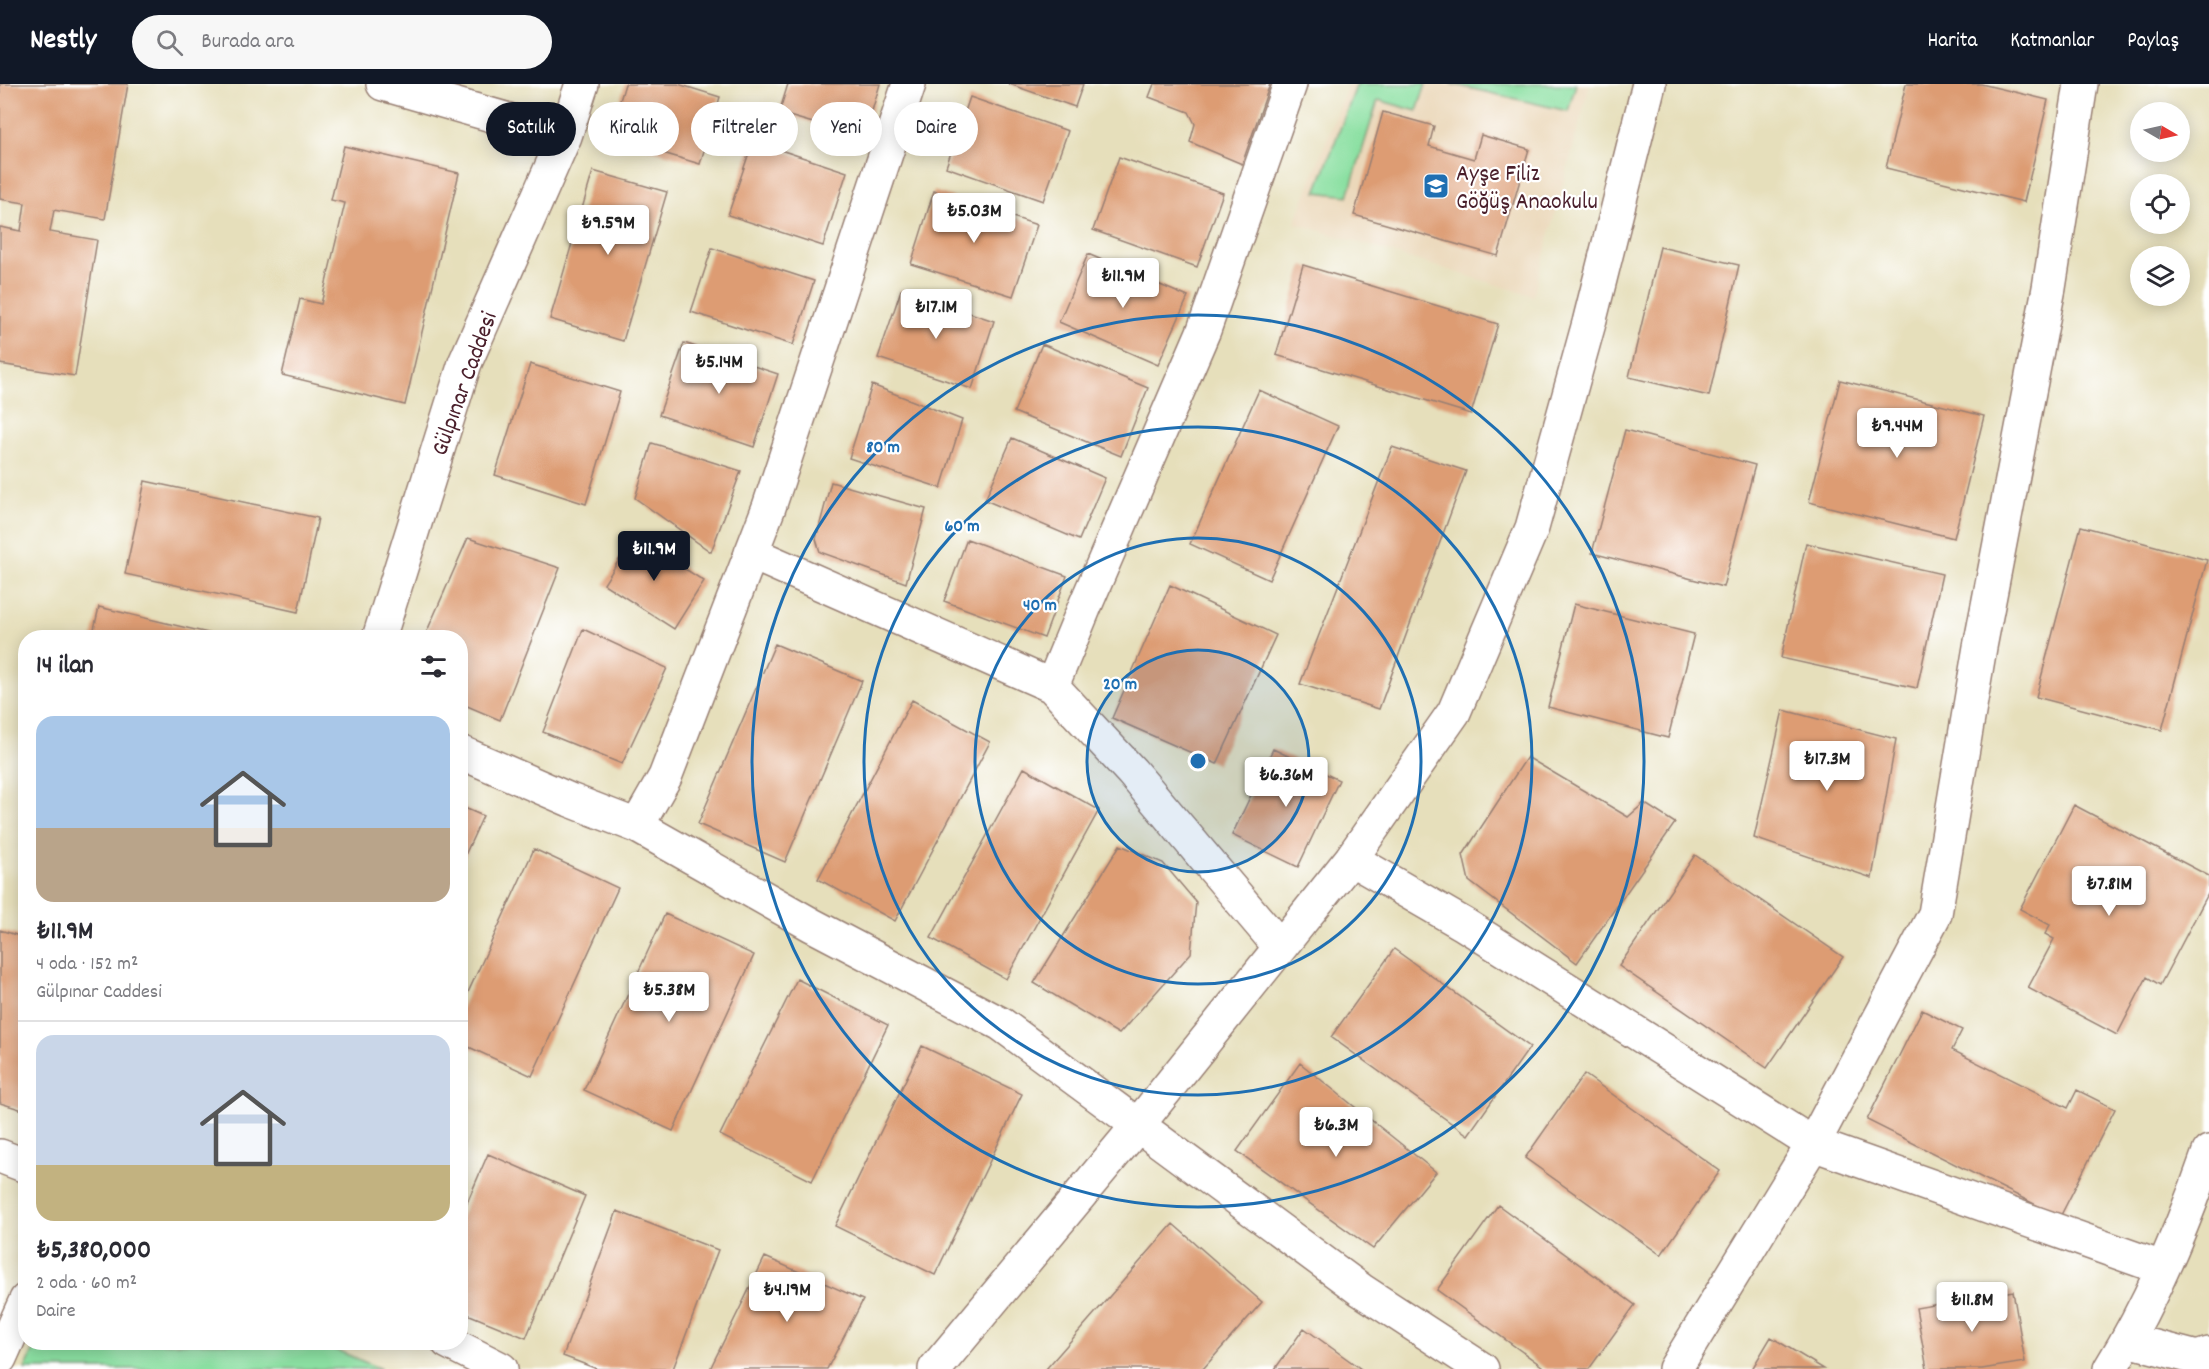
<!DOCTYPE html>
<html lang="tr">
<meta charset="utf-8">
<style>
:root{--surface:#fff;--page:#f7f7f7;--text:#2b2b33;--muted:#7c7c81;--line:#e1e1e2;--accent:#111827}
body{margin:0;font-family:Dekko,sans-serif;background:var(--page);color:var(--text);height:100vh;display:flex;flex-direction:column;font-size:22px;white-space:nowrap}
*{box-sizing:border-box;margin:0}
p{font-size:20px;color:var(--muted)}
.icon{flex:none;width:33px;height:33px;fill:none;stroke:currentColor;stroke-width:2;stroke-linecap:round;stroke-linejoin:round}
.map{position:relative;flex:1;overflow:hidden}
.details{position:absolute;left:18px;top:546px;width:450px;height:720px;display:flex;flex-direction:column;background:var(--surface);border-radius:24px;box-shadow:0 3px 15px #0003}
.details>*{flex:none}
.banner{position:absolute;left:486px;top:18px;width:570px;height:54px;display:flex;gap:12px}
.needle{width:39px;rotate:99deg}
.fabs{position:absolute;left:2130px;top:18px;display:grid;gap:12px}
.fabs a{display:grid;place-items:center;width:60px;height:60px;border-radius:50%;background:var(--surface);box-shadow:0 3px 15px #0003;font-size:30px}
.price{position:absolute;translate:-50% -51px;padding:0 14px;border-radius:6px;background:#fff;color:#222;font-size:20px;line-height:39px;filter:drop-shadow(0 2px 3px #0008)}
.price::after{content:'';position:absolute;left:50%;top:36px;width:18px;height:14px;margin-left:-9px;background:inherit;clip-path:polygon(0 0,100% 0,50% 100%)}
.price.selected{background:var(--accent);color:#fff}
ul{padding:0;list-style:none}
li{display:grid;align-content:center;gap:12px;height:318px;padding:0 18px}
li+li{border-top:2px solid var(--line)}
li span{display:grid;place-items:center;height:186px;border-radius:18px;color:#555}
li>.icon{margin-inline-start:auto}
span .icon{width:108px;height:108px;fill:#fffc;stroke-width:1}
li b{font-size:26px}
h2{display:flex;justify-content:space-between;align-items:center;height:72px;padding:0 18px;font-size:26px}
.chip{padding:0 21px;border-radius:27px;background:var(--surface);box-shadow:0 3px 15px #0003;font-size:21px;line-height:54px}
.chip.selected{background:var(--accent);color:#fff}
header{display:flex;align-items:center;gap:36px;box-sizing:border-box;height:84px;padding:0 30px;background:var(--accent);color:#fff}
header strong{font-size:28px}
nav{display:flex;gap:33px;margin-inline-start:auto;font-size:21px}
.search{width:420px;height:54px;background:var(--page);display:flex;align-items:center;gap:15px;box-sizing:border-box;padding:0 21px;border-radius:33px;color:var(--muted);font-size:22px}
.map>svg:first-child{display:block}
.built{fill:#ebd8ba}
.green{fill:#8be0a2;stroke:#6a8066;stroke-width:1.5}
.building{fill:#dd9c73}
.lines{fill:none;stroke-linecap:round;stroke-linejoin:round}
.minor-casing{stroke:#987f73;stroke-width:36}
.minor{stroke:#fff;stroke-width:33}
.ring{fill:none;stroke:#1f6fb2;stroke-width:3}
.labels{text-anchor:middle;stroke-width:4.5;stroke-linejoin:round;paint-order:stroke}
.poi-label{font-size:24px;fill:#4a1f2b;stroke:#fff;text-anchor:start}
.street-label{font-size:24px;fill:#4a1f2b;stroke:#fff}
.centre{fill:#1f6fb2;stroke:#fff;stroke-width:3}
.ring-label{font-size:18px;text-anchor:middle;font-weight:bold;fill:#1f6fb2;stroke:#fff;stroke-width:4.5;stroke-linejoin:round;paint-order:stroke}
</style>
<header>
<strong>Nestly</strong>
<div class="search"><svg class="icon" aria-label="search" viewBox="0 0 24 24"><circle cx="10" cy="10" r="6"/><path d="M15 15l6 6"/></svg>Burada ara</div>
<nav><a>Harita</a><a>Katmanlar</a><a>Paylaş</a></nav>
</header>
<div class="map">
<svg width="2209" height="1285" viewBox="0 0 2209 1285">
<rect width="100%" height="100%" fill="#fff"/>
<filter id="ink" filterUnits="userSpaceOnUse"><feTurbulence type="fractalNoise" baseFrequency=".0167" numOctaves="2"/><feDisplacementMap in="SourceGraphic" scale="12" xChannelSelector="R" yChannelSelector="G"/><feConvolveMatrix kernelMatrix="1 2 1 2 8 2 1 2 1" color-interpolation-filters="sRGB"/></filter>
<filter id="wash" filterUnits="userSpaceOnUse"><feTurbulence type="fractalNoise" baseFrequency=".008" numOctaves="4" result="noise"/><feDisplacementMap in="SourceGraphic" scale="24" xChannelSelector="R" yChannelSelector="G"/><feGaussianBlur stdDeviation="1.35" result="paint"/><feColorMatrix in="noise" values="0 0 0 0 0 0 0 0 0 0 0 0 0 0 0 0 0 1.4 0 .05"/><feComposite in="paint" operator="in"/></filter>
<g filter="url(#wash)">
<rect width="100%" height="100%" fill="#e6dfbb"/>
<path class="built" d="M1348,0H1590L1533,212L1295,139Z"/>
<path class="green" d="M1357,0H1426L1417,27L1378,16L1348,112L1316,108Z
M1451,0H1576L1568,27Z
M37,1259H320L381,1285H25Z"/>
<g id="blocks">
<path class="building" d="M0,0H128L105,135L54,126L50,148L97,156L75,292L0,280V143L21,147L25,119L0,115Z
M625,0H678L720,13L700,80L609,53Z
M788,0H880L864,54L779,29Z
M1009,0H1083L1075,23Z
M1154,0H1270L1242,80L1190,58L1195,40L1189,28L1149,13Z
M1906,0H1981L2048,16L2024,118L1886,84Z
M970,13L1068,47L1043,117L946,83Z
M1383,28L1434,42L1429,62L1474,75L1481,51L1529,65L1498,172L1354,131Z
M753,57L847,88L823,162L728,131Z
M344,62L459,89L405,321L282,291L300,215L321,220L345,119L331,116Z
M1119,73L1223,109L1197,183L1093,146Z
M593,87L667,108L623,257L550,235Z
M934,107L1037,141L1013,212L911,180Z
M1660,163L1739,181L1709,312L1629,293Z
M712,164L814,197L793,261L691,228Z
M1088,170L1188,213L1158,281L1059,238Z
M1303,181L1498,240L1471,330L1276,271Z
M901,206L994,237L972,305L878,274Z
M684,259L778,290L754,363L659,331Z
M1042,260L1148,304L1121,372L1014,328Z
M530,280L620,308L586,420L495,391Z
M1840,296L1984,332L1954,454L1809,418Z
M872,301L962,336L941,404L849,374Z
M1259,306L1338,342L1269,496L1190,460Z
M1625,346L1755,381L1723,503L1592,469Z
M1012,354L1105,394L1079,456L985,416Z
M652,359L741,387L711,468L635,414Z
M1392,363L1466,387L1379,625L1300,600Z
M145,397L318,434L298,528L125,490Z
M831,398L926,425L906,499L820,468L816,455Z
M2081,442L2207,476L2162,646L2036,613Z
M634,452L704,497L674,545L604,500Z
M468,454L560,484L500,636L460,619V554H424Z
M967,455L1067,492L1044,554L944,517Z
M1806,459L1942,490L1917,604L1781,574Z
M1170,501L1276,551L1217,680L1112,634Z
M1574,520L1694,550L1668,654L1548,623Z
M99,523L225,553V554H92Z
M583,545L667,584L622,680L543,648Z
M775,560L862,597L785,778L698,740Z
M912,616L990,658L895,837L818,795Z
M1783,626L1896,655L1872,794L1754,754Z
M1273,665L1339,696L1298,783L1232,751Z
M1527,673L1628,733L1644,719L1675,739L1577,879L1469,797L1463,771Z
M1024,684L1099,726L1006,895L931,854Z
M2074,721L2209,792V808L2160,901L2147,893L2117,951L2028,904L2054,855L2045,850L2050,841L2020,825Z
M460,722L483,732L460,782Z
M1120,761L1163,779L1196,818L1191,869L1119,950L1034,899Z
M534,765L618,804L532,992L460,959V926Z
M1695,771L1843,873L1767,984L1619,882Z
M665,830L754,871L673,1047L584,1006Z
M0,846L26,854V1027L0,1019Z
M1394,865L1530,963L1468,1051L1331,953Z
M797,895L888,941L812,1097L720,1051Z
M1922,926L1962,946L1952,966L2068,1024L2077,1006L2115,1025L2060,1133L1867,1036Z
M922,962L1022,1010L935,1191L835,1142Z
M1300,979L1436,1088L1373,1165L1237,1067Z
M1584,990L1720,1087L1661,1171L1525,1074Z
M488,1070L585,1112L526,1254L460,1227V1135Z
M1498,1121L1635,1221L1589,1285H1546L1437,1206Z
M617,1127L718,1166L673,1285H597L563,1272Z
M1173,1140L1262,1218L1203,1285H1046Z
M765,1173L863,1216L827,1285H710Z
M2013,1207L2025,1278L1982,1285H1927L1916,1224Z
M1304,1244L1361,1285H1275Z
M1771,1253L1824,1285H1752Z"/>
</g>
</g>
<g filter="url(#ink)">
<use href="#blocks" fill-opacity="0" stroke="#987f73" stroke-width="1.5"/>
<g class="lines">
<g class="minor-casing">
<path id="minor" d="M383,0L565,52
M751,469L1052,602L1132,688L1280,863
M379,554L465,279L565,52L582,0
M1052,602L1085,522L1204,246L1290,0
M460,668L570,716L637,742L812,841L1001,940L1361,1206L1482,1285
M637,742L665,693L769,423L909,0
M1351,775L1465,841L1813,1060L2162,1184
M0,1072L26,1082
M2128,1256L2197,1274L2209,1270
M448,1258L501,1285
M0,1274L26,1216
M935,1285L1125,1057L1351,775L1454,628L1532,444L1589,239L1649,0
M1675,1285L1813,1060L1935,830L1980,563L2049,204L2081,0
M2110,1285C2152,1217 2183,1143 2209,1068"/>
</g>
<use href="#minor" class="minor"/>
</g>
</g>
<circle cx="1198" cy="677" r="111" fill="#1f6fb2" fill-opacity=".12"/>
<g class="ring">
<circle cx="1198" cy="677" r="111"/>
<circle cx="1198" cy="677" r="223"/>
<circle cx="1198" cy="677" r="334"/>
<circle cx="1198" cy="677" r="446"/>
</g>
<defs>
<g id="school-square" transform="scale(1.35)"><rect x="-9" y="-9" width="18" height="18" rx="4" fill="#1f6fb2" stroke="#fff"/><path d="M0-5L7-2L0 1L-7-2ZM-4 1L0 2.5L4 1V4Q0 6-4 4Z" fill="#fff"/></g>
</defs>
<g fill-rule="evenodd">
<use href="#school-square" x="1436" y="102"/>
</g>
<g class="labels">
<g class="poi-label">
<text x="1456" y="96">Ayşe Filiz<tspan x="1456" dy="28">Göğüş Anaokulu</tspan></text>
</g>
<g class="street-label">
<text transform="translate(463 299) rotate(-70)" y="8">Gülpınar Caddesi</text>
</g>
</g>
<circle cx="1198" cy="677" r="9" class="centre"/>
<g class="ring-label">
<text x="883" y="368">80 m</text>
<text x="962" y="447">60 m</text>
<text x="1040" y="526">40 m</text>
<text x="1120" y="605">20 m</text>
</g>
</svg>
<div class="fabs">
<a><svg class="needle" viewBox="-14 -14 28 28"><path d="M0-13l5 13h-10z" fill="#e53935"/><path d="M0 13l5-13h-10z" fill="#7c7c81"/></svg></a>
<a><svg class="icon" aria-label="locate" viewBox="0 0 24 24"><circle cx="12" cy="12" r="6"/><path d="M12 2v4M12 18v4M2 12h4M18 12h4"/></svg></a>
<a><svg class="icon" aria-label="layers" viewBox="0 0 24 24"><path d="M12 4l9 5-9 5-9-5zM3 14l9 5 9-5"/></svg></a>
</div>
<b class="price" style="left:974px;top:160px">₺5.03M</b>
<b class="price" style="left:608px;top:172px">₺9.59M</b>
<b class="price" style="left:1123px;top:225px">₺11.9M</b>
<b class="price" style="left:936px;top:256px">₺17.1M</b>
<b class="price" style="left:719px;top:311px">₺5.14M</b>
<b class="price" style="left:1897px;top:375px">₺9.44M</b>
<b class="price selected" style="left:654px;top:498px">₺11.9M</b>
<b class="price" style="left:1827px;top:708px">₺17.3M</b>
<b class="price" style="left:1286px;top:724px">₺6.36M</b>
<b class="price" style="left:2109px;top:833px">₺7.81M</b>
<b class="price" style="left:669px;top:939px">₺5.38M</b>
<b class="price" style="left:1336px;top:1074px">₺6.3M</b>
<b class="price" style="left:787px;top:1239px">₺4.19M</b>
<b class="price" style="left:1972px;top:1249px">₺11.8M</b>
<div class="banner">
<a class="chip selected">Satılık</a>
<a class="chip">Kiralık</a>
<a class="chip">Filtreler</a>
<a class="chip">Yeni</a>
<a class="chip">Daire</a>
</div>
<section class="details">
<h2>14 ilan<svg class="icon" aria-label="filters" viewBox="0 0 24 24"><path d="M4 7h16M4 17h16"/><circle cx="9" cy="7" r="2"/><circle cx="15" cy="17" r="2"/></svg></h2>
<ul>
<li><span style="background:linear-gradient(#a9c7e8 60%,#b9a48a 0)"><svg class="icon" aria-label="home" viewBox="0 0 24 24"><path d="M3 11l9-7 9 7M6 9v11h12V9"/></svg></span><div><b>₺11.9M</b><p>4 oda · 152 m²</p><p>Gülpınar Caddesi</p></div></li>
<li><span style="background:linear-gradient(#c9d6e8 70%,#c2b280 0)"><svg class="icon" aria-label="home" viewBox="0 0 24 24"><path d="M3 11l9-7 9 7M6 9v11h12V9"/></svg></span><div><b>₺5,380,000</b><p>2 oda · 60 m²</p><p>Daire</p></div></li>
</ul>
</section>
</div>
